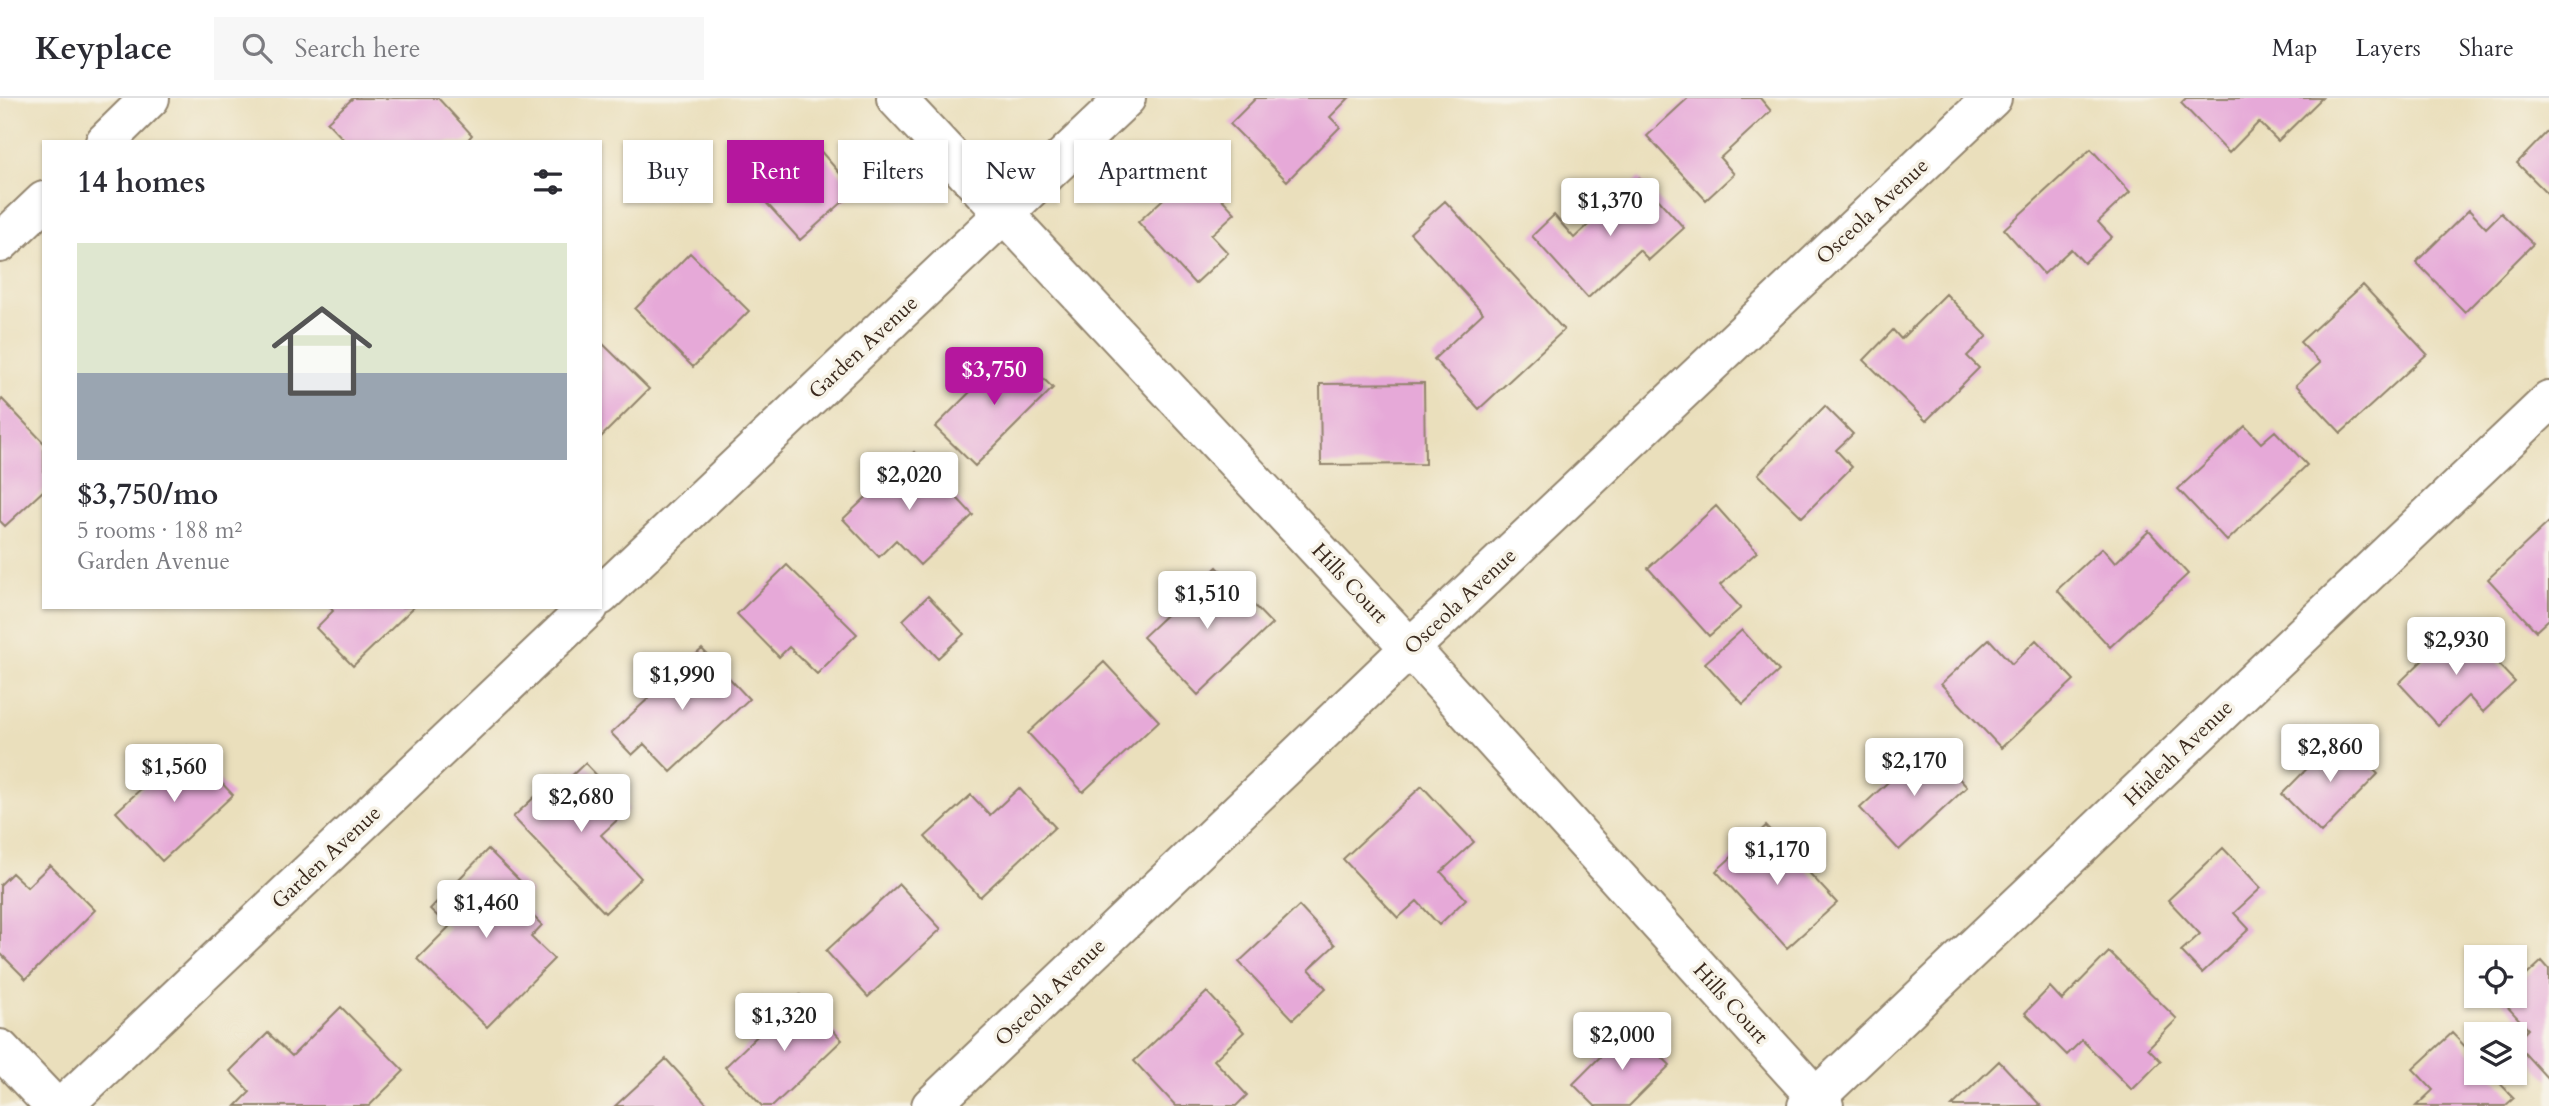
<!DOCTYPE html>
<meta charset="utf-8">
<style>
:root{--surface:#fff;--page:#f7f7f7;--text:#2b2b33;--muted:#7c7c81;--line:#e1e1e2;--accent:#b5179e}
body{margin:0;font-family:Cardo,serif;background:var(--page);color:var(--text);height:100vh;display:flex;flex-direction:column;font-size:26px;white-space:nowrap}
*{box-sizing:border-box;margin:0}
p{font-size:23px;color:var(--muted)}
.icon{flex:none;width:38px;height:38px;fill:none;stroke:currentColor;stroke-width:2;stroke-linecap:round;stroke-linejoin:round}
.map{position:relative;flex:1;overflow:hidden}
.drawer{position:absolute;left:42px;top:42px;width:560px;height:469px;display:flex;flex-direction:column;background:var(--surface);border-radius:0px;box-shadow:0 2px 5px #0004}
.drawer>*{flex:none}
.top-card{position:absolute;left:623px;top:42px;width:665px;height:63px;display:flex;gap:14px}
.tools{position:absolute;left:2464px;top:847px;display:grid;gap:14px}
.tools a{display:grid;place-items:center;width:63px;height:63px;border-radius:0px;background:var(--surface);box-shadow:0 2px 5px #0004;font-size:35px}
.price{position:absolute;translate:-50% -60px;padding:0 16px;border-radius:7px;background:#fff;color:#222;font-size:23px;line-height:46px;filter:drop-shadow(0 2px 4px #0008)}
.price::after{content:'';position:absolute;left:50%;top:42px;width:21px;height:16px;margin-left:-10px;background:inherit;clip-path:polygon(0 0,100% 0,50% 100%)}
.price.active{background:var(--accent);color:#fff}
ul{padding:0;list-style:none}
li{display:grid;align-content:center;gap:14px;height:371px;padding:0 35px}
li span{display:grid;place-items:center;height:217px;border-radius:0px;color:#555}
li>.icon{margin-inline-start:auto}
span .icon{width:126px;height:126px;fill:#fffc;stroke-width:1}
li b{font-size:30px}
h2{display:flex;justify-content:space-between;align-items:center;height:84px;padding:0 35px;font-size:30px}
.chip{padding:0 24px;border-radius:0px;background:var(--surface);box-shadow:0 2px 5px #0004;font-size:24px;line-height:63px}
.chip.active{background:var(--accent);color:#fff}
header{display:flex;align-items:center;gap:42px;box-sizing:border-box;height:98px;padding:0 35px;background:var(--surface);border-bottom:2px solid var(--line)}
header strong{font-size:33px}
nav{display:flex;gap:38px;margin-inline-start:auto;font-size:24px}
.search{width:490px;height:63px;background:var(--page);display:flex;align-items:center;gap:18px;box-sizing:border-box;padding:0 24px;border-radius:0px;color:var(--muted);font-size:26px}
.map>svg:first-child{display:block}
.building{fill:#e6a9d8}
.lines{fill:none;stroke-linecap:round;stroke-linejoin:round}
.minor-casing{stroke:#92846d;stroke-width:42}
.minor{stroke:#fff;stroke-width:38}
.labels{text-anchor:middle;stroke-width:7;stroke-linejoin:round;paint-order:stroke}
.street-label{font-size:21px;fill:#3b2a1e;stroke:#f7f3e8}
</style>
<header>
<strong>Keyplace</strong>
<div class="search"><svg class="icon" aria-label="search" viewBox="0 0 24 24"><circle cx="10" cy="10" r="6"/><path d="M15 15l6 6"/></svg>Search here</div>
<nav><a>Map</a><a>Layers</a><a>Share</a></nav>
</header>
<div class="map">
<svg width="2549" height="1008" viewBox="0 0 2549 1008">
<rect width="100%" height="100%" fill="#f7f3e8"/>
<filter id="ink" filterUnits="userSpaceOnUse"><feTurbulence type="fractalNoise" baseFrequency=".0143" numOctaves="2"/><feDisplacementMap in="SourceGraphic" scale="14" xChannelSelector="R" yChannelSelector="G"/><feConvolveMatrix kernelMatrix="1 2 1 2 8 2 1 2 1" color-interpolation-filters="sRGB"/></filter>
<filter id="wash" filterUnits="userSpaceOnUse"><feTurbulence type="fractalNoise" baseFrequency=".00686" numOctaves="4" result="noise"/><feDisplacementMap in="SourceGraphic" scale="28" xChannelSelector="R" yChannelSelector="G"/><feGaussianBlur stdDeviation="1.57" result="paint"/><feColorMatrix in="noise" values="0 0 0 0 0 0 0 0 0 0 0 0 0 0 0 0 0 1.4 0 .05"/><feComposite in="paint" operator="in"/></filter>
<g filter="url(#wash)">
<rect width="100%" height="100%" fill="#eadfbc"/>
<g id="blocks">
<path class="building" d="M353,0H438L472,37L466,44H346L327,24Z
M1256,0H1349L1330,19L1340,29L1287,83L1230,26Z
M1688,0H1760L1771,13L1720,60L1734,76L1706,102L1647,38Z
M2186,0H2322L2278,43L2259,24L2229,55L2181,5Z
M2549,32V97L2517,65Z
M818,50L855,93L800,142L761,99Z
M2091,51L2130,94L2098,124L2112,139L2084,165L2071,151L2044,176L2004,131Z
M1195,72L1235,115L1211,137L1228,155L1195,186L1138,124Z
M1639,80L1684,130L1649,162L1639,152L1588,200L1532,138L1554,117L1574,140Z
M1445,103L1564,232L1479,311L1434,261L1483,215L1410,135Z
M2469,112L2486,130L2501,115L2533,146L2465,214L2416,164Z
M690,155L749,213L693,269L635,211Z
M2363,187L2427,256L2341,335L2296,287L2320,265L2300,244Z
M1946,196L1987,238L1967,258L1979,270L1926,323L1864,262L1893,232L1901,241Z
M600,243L649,291L600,340Z
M1013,251L1053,290L975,368L935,329Z
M1424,285L1425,366L1321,367L1320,286Z
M2,301L44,345V392L5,428L0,423V304Z
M1825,308L1853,336L1836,352L1852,369L1802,419L1758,376Z
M2245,328L2261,345L2275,333L2307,367L2227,443L2178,391Z
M914,354L973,417L920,467L896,442L879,459L843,421Z
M1716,408L1757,454L1720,487L1741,510L1709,538L1648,470Z
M2549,424V521L2536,533L2488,481Z
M2149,433L2188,476L2110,549L2057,492L2102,450L2115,465Z
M787,467L857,536L817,576L789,549L779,559L737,516Z
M1217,469L1272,526L1198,597L1143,539Z
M928,498L964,536L938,560L903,522Z
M330,509H414L353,568L316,530L333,513Z
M2460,526L2515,584L2483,614L2468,598L2438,627L2399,585Z
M1742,532L1779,573L1743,606L1705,565Z
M1989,541L2012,566L2036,542L2074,582L2001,650L1941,586Z
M702,551L749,601L671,674L644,646L632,657L611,635Z
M1104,564L1159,623L1083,694L1028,635Z
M2339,638L2378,676L2321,735L2282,696Z
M1928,647L1967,689L1899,752L1860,710Z
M187,648L233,697L162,763L116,714Z
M585,665L629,711L601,737L641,780L605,815L513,719L556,679L562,687Z
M1422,688L1474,744L1441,774L1466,801L1439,827L1417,803L1398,820L1343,761Z
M1019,690L1055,729L980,799L925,739L971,697L990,717Z
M1766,728L1837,805L1787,850L1716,773Z
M2223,750L2261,790L2234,815L2249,831L2202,875L2181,853L2200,836L2168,802Z
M488,751L531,794L520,805L542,827L531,839L554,861L487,929L417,861L449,829L430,811Z
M50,767L95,812L26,881L0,855V787L12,775L27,789Z
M899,786L941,831L868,899L826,853Z
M1299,808L1335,847L1309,871L1326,890L1293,921L1239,864Z
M2109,854L2177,921L2148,950L2161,963L2132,992L2082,942L2067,957L2025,915L2050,889L2062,902Z
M2542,863L2549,871V982L2515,945L2528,931L2500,901L2504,898H2515V888Z
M1207,894L1244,934L1214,962L1247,997L1236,1008H1176L1134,963Z
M800,897L842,942L773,1008H762L725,969Z
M341,909L404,973L369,1008H236L250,994L230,973L268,935L292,958Z
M1631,928L1670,967L1629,1008H1595L1573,986Z
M2452,935L2476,960V975H2490L2514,1000L2505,1008H2416L2433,992L2413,971Z
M666,961L709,1008H615Z
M1999,963L2041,1008H1952Z"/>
</g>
</g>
<g filter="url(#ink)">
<use href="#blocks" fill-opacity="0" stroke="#92846d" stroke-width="2"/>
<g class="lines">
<g class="minor-casing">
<path id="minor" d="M896,0L1410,550L1824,1008
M105,44L150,0
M0,145L44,103
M600,498L1126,0
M0,951L54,1008
M63,1008L589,509
M931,1008L1410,550L1992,0
M1807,1008L2549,303"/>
</g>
<use href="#minor" class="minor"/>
</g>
</g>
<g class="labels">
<g class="street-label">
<text transform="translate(1872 113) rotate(-43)" y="7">Osceola Avenue</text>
<text transform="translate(863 249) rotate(-43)" y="7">Garden Avenue</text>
<text transform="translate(1350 485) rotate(47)" y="7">Hills Court</text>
<text transform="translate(1460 503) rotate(-43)" y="7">Osceola Avenue</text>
<text transform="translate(2178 655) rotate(-44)" y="7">Hialeah Avenue</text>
<text transform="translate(326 759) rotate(-43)" y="7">Garden Avenue</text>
<text transform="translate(1050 894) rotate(-44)" y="7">Osceola Avenue</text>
<text transform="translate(1731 905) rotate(48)" y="7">Hills Court</text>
</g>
</g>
</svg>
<div class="tools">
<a><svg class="icon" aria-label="locate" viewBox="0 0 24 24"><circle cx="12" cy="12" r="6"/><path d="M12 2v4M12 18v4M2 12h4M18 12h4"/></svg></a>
<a><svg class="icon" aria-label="layers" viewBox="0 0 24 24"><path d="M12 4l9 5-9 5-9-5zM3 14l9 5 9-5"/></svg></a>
</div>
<b class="price" style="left:1610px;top:140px">$1,370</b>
<b class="price active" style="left:994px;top:309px">$3,750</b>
<b class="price" style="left:909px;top:414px">$2,020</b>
<b class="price" style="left:1207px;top:533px">$1,510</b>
<b class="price" style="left:2456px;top:579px">$2,930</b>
<b class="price" style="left:682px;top:614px">$1,990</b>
<b class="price" style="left:2330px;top:686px">$2,860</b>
<b class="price" style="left:1914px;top:700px">$2,170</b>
<b class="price" style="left:174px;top:706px">$1,560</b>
<b class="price" style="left:581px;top:736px">$2,680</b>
<b class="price" style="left:1777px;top:789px">$1,170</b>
<b class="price" style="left:486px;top:842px">$1,460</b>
<b class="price" style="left:784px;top:955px">$1,320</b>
<b class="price" style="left:1622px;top:974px">$2,000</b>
<div class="top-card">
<a class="chip">Buy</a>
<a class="chip active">Rent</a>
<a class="chip">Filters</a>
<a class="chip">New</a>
<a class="chip">Apartment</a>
</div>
<section class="drawer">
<h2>14 homes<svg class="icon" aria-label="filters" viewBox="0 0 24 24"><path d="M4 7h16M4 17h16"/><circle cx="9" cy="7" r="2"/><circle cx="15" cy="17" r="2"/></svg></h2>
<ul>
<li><span style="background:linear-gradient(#dfe7d0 60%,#9aa5b1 0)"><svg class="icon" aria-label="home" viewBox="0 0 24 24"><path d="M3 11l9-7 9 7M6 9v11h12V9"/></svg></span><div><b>$3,750/mo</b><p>5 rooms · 188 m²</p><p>Garden Avenue</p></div></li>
</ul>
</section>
</div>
